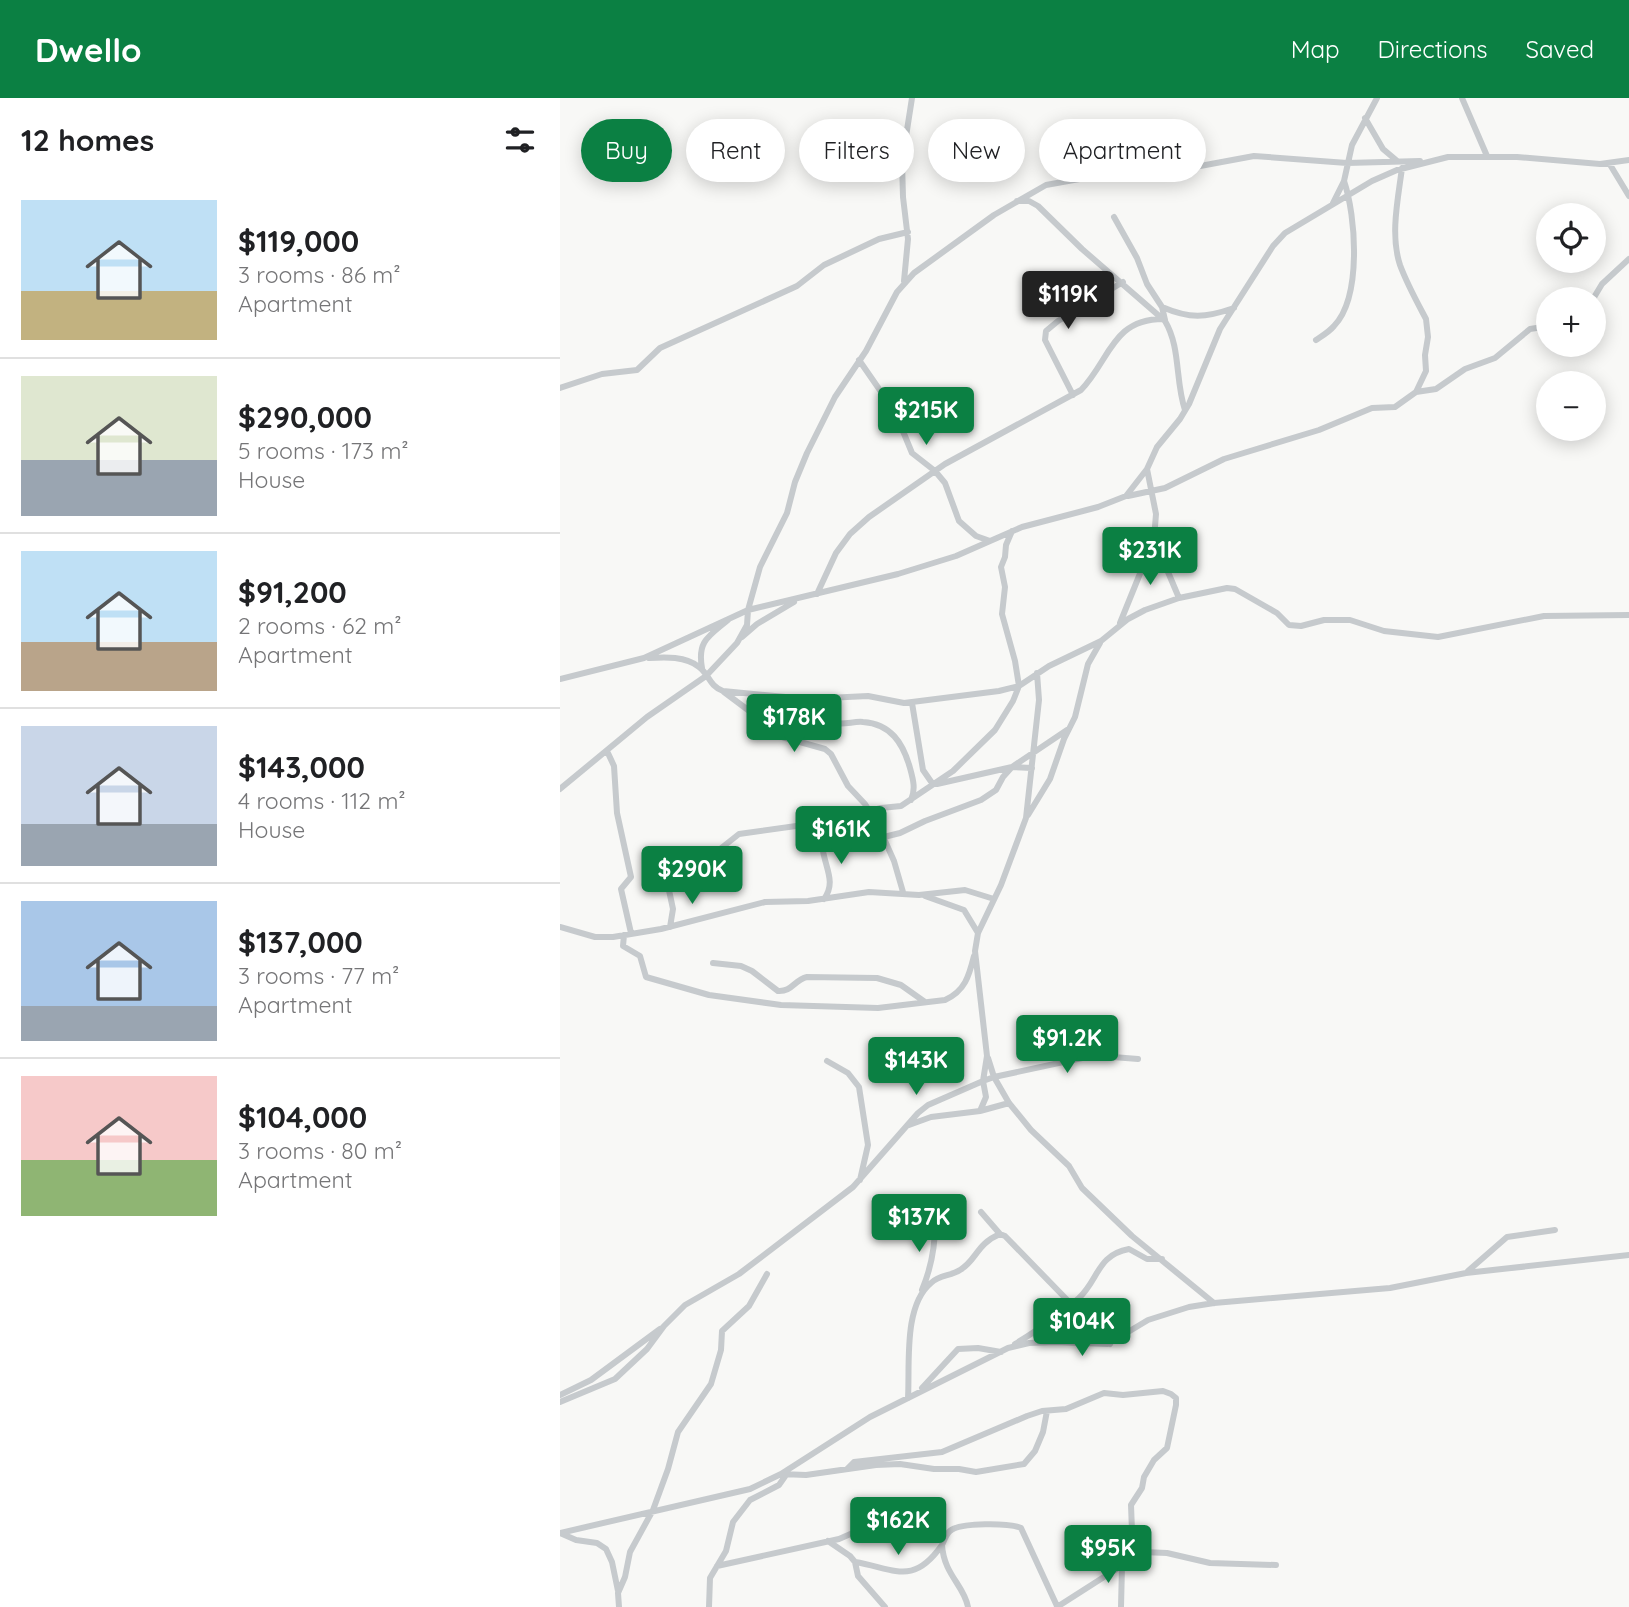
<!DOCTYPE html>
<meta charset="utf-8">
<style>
:root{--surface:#fff;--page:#f6f6f6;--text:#202124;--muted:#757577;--line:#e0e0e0;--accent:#0b8043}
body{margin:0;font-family:Quicksand,sans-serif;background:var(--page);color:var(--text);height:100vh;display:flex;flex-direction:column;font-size:26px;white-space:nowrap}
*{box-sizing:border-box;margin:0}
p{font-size:23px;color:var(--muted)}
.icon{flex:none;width:38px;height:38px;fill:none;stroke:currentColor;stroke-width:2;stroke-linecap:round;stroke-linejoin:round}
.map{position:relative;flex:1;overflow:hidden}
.sheet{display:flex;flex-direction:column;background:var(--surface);width:560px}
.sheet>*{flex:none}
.banner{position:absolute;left:21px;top:21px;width:665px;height:63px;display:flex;gap:14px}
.fabs{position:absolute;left:976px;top:105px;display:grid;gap:14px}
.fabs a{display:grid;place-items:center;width:70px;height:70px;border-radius:50%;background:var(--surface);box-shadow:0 4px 18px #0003;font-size:35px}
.price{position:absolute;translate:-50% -60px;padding:0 16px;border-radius:7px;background:var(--accent);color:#fff;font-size:23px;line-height:46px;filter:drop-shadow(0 2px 4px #0008)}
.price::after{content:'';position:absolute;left:50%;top:42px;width:21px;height:16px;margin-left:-10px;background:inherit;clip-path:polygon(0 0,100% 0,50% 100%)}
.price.current{background:#222;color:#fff}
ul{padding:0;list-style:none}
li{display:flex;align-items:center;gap:21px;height:175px;padding:0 21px}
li+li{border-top:2px solid var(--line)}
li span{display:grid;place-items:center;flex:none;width:196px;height:140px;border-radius:0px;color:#555}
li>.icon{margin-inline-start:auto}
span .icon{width:84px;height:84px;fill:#fffc;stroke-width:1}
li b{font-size:30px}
h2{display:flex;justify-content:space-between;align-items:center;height:84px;padding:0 21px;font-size:30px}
.pill{padding:0 24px;border-radius:32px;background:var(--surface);box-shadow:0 4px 18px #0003;font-size:24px;line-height:63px}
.pill.current{background:var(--accent);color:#fff}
header{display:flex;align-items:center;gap:42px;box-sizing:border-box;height:98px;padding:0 35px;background:var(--accent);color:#fff}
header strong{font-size:33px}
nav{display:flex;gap:38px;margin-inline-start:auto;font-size:24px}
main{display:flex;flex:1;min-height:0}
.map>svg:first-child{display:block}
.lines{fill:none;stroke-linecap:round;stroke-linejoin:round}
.street{stroke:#c6cacd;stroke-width:6}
</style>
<header>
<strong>Dwello</strong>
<nav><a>Map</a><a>Directions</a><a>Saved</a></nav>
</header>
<main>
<section class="sheet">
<h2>12 homes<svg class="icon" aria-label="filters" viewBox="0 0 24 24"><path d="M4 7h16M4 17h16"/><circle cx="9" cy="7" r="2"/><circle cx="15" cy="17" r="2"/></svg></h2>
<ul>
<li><span style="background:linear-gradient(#bfe0f5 65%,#c2b280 0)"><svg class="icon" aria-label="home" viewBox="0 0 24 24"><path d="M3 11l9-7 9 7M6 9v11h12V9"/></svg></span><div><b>$119,000</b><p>3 rooms · 86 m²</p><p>Apartment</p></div></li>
<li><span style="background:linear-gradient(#dfe7d0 60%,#9aa5b1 0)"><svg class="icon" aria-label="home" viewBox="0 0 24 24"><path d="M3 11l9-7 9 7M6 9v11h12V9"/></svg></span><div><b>$290,000</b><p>5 rooms · 173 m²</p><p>House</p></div></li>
<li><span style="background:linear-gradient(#bfe0f5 65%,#b9a48a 0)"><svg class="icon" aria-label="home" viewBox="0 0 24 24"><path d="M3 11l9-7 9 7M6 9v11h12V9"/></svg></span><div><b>$91,200</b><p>2 rooms · 62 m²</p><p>Apartment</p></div></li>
<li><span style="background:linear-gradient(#c9d6e8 70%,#9aa5b1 0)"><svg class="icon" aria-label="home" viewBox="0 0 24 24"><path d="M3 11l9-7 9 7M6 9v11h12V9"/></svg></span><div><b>$143,000</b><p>4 rooms · 112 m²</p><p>House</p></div></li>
<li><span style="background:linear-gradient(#a9c7e8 75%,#9aa5b1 0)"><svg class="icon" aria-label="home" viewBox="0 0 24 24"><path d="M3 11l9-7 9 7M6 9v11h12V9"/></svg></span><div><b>$137,000</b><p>3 rooms · 77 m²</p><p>Apartment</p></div></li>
<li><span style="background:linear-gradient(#f6c9c9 60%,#8fb573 0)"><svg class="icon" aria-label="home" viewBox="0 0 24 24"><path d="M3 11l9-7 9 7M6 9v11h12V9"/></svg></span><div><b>$104,000</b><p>3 rooms · 80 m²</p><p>Apartment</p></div></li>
</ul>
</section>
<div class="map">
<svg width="1069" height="1509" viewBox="0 0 1069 1509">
<rect width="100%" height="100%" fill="#f8f8f6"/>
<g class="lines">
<path class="street" d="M902,0L927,58
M805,20L823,51L836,62
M1049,65L1069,98
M842,70C838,101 830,137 840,167C847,186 857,204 866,221L868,239L865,257L866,273L856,294
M457,103H469L478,108L522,151L605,223C621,250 615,283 625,312
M773,105L784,83L792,47L817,0
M554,119L577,160L587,186L602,209L605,222
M344,183L348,141L343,99L342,64L352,0
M1033,201L1042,186L1069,161
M602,209C630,221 645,220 674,210
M756,242C762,238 769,234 774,228C802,199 796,118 784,83
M299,262L335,314L352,355L375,373L385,385L399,423L416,438L430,443
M0,290L42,276L77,272L100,250L237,188L264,167L319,141L348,134
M513,297L485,242L486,233L498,223L563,184
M587,371L596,416L594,441L619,500
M568,398L605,390L664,361L759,332L812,310L835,309L856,294L876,291L905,271L935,260L970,231L989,228
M257,496L276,455L290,436L309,419L385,366L521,292C550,262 552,221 603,221
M560,525L594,441
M182,539L197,526L234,504
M89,560C105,559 126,558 139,569C149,576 149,588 163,593L246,601L308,598L344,605L439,593L459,588L489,568L541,543L568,521L585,512L619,500L667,490L675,491L717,515L729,527L741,528L764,522H790L824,533L878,539L984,518L1069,517
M142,570C137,543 149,538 168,522
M0,581L84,560L188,512L338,476L396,458L462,429L538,409L566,398L587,371L597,349L620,321L629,306L660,231L713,148L725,135L812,83L837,72L888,59H957L1040,66L1069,62
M164,594L192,615L215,637L265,651L271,656L288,688L305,706L317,725L334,763L343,794
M247,601L260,609L275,625C285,627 294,623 303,624C331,626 343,645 350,670C353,681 356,691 351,702
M352,605L363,672L372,685L377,686L452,669L472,670
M47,653L54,668L57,715L71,779L61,791L71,835
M0,691L87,619L146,578L177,545L187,527L188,512L200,469L227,415L235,384L247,355L275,299L306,253L337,194L354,175L434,117L486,87L575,71H624L694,58L787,65L860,63
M468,717L490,681L504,641L515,619L528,566L540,545
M261,725C262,734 262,744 263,753C266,771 276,785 264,801
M324,739L340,735L365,723L421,702L436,692L443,679L452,669L507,632
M365,798L404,812L418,835
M0,829L35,839H53L101,831L205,804L248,803L309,794L359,797L405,792L434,801
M110,829L113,811L107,783L109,774L120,764L155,755L179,736L279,722L321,710L341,708L393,673L435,632L453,603L459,588L455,563L442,516L445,489L441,469L445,459L446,447L452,433
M64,837L63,848L80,858L86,879L149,897L221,907L318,910L385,902C405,893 409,878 414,858
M153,865L181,868L192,873L218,893C232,894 234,882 247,879L317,880L341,887L365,904
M428,960L434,979L449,1005L471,1032L509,1068L522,1090L572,1138L654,1205
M267,963L288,975L299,989L308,1047L300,1082
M420,1013L426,999L423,983L434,979L522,960L553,959L578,961
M349,1027L371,1019L420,1013L449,1005
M421,1114L440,1136L445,1138L550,1246
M908,1173L947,1139L995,1132
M362,1192C372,1168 376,1145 375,1119
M455,1246C478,1232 499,1218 519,1200C539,1181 537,1157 569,1151L587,1161H602
M362,1290L398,1251L418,1250L441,1254
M0,1297L31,1282L100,1231
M348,1300C350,1267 343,1208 371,1185C379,1177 391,1178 400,1172C417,1162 416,1146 440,1136
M0,1304L55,1281L87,1251L104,1228L125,1207L179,1176L293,1089L358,1015L368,1007L423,983L427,958L415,853L418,835L441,787L466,720L479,602L477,575
M287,1371L294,1364L382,1354L467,1318L482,1313L506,1311L544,1295L563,1297L603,1293L611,1296L616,1300V1307L607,1350L594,1362L584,1379L582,1390L571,1407L573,1459
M221,1376L246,1377L316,1367L340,1366L374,1371H399L416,1374L464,1366L475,1353L483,1334L487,1313
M0,1435L190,1391L221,1376L310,1319L448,1250L469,1245L495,1244L548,1246L588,1222L629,1209L654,1205L830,1190L906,1175L1069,1157
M0,1435L16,1442L37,1445L46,1451L52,1464L58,1493
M268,1443L290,1458L295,1464L298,1478L325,1509
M295,1464C336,1471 353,1488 382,1447
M157,1468L279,1441L318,1424
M59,1509L58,1495L65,1479L70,1454L93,1412L108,1371L118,1334L151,1286L161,1252L162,1233L189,1208L207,1176
M149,1509L150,1480L166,1453L173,1424L190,1402L219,1387L226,1377
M408,1509C404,1487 384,1477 382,1447C384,1443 386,1436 390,1433C400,1424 450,1425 461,1430L497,1508
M497,1509L583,1454L607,1455L650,1465L716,1467
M561,1509L562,1468"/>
</g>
</svg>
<div class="fabs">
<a><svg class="icon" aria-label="locate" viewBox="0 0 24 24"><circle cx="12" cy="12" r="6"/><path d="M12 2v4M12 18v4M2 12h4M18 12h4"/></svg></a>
<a>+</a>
<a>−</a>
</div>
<b class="price current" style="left:508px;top:233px">$119K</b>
<b class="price" style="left:366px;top:349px">$215K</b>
<b class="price" style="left:590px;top:489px">$231K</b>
<b class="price" style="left:234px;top:656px">$178K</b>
<b class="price" style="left:281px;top:768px">$161K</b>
<b class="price" style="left:132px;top:808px">$290K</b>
<b class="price" style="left:507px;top:977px">$91.2K</b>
<b class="price" style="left:356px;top:999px">$143K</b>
<b class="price" style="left:359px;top:1156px">$137K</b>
<b class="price" style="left:522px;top:1260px">$104K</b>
<b class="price" style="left:338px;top:1459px">$162K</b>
<b class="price" style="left:548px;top:1487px">$95K</b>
<div class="banner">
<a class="pill current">Buy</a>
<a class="pill">Rent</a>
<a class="pill">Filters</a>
<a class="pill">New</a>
<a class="pill">Apartment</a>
</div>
</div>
</main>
